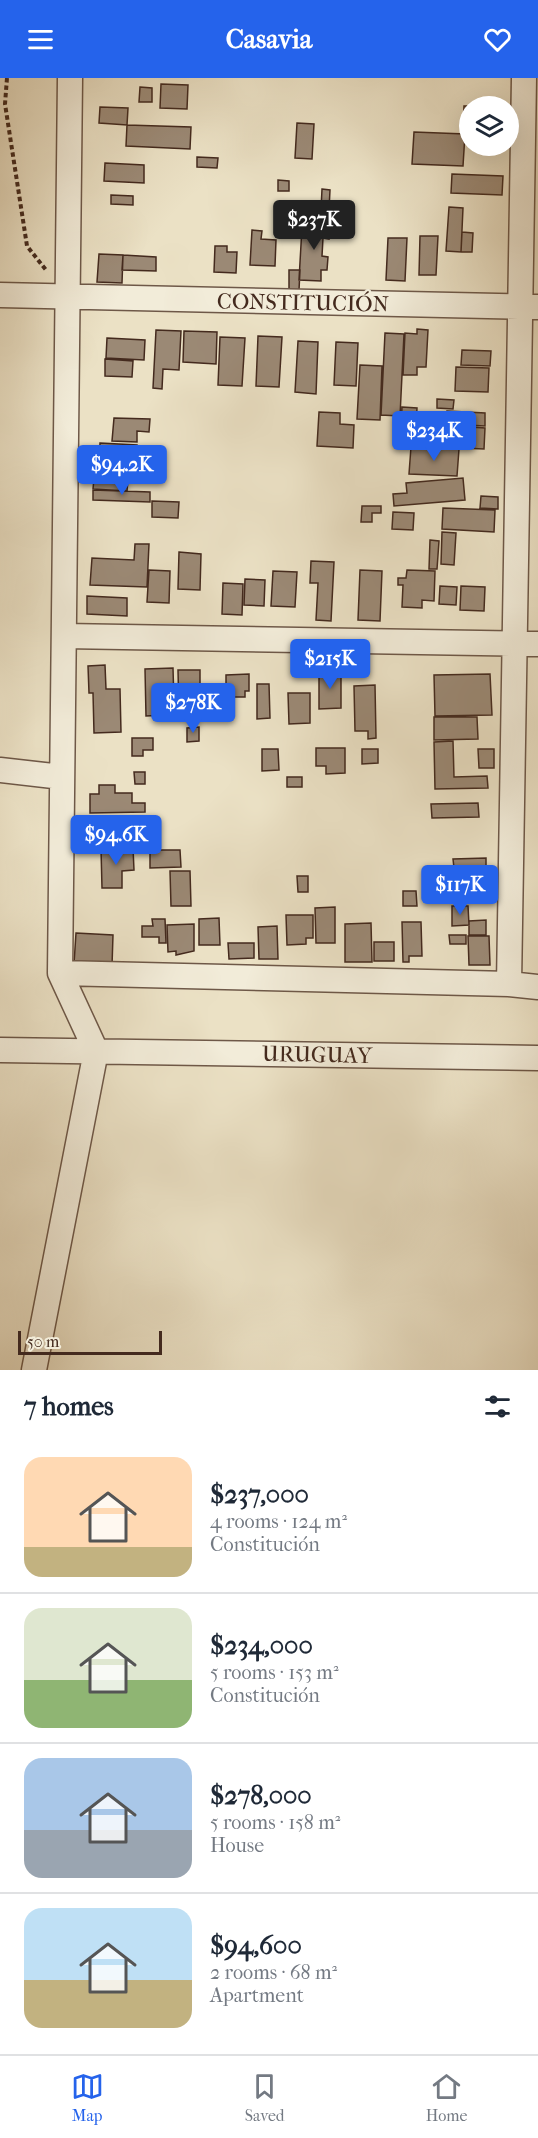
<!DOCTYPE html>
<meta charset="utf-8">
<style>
:root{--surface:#fff;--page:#f6f6f7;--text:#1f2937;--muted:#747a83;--line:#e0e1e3;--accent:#2563eb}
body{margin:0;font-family:"IM FELL French Canon",serif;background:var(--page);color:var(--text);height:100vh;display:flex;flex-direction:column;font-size:22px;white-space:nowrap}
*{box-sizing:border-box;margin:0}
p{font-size:20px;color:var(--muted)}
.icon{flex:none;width:33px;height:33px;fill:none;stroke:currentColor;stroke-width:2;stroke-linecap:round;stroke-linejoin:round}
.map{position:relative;height:1292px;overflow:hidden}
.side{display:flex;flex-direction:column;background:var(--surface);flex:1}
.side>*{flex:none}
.buttons{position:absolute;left:459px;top:18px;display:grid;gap:12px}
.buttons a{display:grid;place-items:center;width:60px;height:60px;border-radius:50%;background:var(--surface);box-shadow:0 6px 24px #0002;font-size:30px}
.scale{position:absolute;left:18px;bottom:15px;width:144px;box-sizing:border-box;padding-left:6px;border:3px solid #442a1e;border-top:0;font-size:16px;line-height:21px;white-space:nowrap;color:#442a1e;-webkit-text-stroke:4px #f2ecd9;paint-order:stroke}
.price{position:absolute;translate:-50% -51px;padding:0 14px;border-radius:6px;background:var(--accent);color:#fff;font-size:20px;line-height:39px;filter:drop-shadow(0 2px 3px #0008)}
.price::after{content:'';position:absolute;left:50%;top:36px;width:18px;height:14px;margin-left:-9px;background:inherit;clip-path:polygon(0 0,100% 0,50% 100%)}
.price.on{background:#222;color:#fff}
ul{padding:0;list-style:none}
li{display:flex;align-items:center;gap:18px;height:150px;padding:0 24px}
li+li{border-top:2px solid var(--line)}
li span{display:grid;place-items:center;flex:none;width:168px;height:120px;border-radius:18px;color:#555}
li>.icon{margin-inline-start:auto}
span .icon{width:72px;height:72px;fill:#fffc;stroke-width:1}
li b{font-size:26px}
h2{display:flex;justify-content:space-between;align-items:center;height:72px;padding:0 24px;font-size:26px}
header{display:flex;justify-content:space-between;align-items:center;height:78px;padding:0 24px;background:var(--accent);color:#fff;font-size:27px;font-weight:800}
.tabs{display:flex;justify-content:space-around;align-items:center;height:84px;border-top:2px solid var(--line);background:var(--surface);font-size:16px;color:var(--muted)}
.tabs a{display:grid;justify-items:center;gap:3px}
.tabs .on{color:var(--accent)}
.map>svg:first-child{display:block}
.building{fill:#9b8975;stroke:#442a1e;stroke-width:1.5}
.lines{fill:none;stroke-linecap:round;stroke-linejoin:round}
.minor-casing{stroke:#6e5848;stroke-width:27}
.path{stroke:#442a1e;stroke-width:4;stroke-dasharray:4.5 3;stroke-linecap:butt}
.minor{stroke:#f2ecd9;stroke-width:24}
.labels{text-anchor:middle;stroke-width:4.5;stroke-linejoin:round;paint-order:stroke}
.street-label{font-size:22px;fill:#442a1e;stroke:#f2ecd9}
</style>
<header><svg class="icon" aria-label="menu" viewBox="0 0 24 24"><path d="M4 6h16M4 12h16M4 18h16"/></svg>Casavia<svg class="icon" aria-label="heart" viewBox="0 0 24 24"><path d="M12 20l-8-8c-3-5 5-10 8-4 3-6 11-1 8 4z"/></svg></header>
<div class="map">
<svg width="538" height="1292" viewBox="0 0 538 1292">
<rect width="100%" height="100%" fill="#ebe1c5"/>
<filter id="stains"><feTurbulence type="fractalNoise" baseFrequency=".00333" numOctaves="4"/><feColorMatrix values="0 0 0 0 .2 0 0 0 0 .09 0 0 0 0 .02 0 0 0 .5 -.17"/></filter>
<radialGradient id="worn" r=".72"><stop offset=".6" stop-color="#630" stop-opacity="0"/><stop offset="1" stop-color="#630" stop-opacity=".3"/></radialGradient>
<path class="building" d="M161,6L188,7L187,31L160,30Z
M140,9L152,10V24H139Z
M464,28H478H470V54L463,53Z
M100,29L128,30L127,47L99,45Z
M297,45L314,46L312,81L295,80Z
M127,47L191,49L190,71L126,68Z
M414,54L465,56L463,88L412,86Z
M197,79L218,80L217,90L197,89Z
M105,85L144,87V105L104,103Z
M452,96L503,98L502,117L451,115Z
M278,102L289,103V113H278Z
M322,111L330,112L329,132H321Z
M111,117L133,118V127L111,126Z
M449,129L463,130L461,174L446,173Z
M318,140H330L329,161L323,160L322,178L328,179L327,192H321V203L299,202L302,149L317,150Z
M252,152L262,153L261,161L276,162L275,188L250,187Z
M462,154L473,155L472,174H461Z
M420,158H438L436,197H419Z
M388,160H407L405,203L386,202Z
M215,168H227V174H237L236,195L214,194Z
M99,176L123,177L122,205L97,204Z
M123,177L156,179V193L122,192Z
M289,192H300L299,212H289Z
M417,251L428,252L426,289H417V297H403L405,255L417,256Z
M156,252L181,253L179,292L163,291L162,311L153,310Z
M184,253L217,254L216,286L183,284Z
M385,255L404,256L400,338L381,337Z
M258,258L282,259L279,309L256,308Z
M220,259L245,260L242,308L218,307Z
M107,260L145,262L144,282L106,280Z
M298,263L318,264L316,316L295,314Z
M336,264L358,265L356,308L334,307Z
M462,272L491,273L490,288L461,287Z
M105,281L133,283L132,299L105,298Z
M360,287L382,288L380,342L357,341Z
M456,289L489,290L488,314L455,313Z
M437,321L454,322L453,331L437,330Z
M402,329L417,330L415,368L400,367Z
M447,333L485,335V348L447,346Z
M319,334L340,335V346L354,347L353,370L317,368Z
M114,340L150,341L149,354L137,353V364L112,363Z
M440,347L485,350L484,371L439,369Z
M100,365L137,367L136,389H120L119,400L99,399Z
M411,369L459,371L457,398L409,396Z
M94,400L128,402L127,413L93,411Z
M463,400L465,422L394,428L393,416L407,415L406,405Z
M93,412L150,414V424L93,422Z
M481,418L498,419V431L480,430Z
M152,423L179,424L178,440L152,439Z
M362,428H381V435H372V444H361Z
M443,430L495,432L494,454L442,451Z
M393,434L414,435L413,452L392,451Z
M442,454L456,455L454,487L441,486Z
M430,462L439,463L437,491H429Z
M135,466H149L147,509L90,507L92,480L134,482Z
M179,474L201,476L200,512L178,511Z
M311,483L334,484L331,543L316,542L318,505H310Z
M149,492L170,493L169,525L147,524Z
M360,492L382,493L380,543L358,542Z
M407,492L435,493L434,523L422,522V530L402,529L403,507H398V500H406Z
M273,493L297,494L295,529L271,528Z
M245,501L265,502L264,528L244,527Z
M223,505L243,506L242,537L222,536Z
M440,508L457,509L456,527L439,526Z
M461,508L485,509L484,533L460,532Z
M87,518L127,520V538L87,536Z
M105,587L106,611H120L121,654L94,655L93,615H89L88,588Z
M173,590L174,626H166V637L146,638L145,591Z
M178,592H200V634L179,635Z
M319,594H341V630L319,631Z
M249,596V613H245V619H230V613H226V597Z
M490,596L492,637L435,638L434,597Z
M257,606H269L270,640L257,641Z
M375,607L376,660L368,661V653H355L354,608Z
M288,615H310V645L289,646Z
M434,639H477L478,661L434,662Z
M199,649V663L187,664V650Z
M132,660H153V672H143V678H132Z
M453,663L454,699L487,698L488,710L435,711L434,664Z
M316,670H345V695L326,696V688H316Z
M262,671H278L279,692L262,693Z
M362,671H378V685L362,686Z
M478,671H494V690H479Z
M134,694H145V706H135Z
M287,699H302V709H287Z
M99,707H115V715H132V725H145V734L90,735V716H99Z
M478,725L479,739L432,740L431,726Z
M136,755L139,765L124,770L121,759Z
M133,770L134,792L122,793V810H102L101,771Z
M150,772H180L181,789L150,790Z
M486,780V801L446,802V790H454L453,781Z
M170,793H190L191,828H171Z
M297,798H308V814H298Z
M403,813H416L417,828H403Z
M452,828H468L469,847L452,848Z
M335,829V865H316L315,830Z
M286,837H313V860H306V866L287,867Z
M219,840L220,867H199V841Z
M152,841H165L166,865H159V859H142V848H153Z
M486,842V857H469V843Z
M402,844H421L422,878H409V884H403Z
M371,845L372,884H345V846Z
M194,846V873L176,877V873L168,874L167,847Z
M277,848L278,881H259L258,849Z
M76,855L113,857L112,888L74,886Z
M449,857H466V866H450Z
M468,858H489L490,887H469Z
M374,864H394V883H374Z
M228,865H254V880L229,881Z"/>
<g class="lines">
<g class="minor-casing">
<path id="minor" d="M0,217L538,229
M64,558L538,566
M0,692L62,699
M60,895L509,906L538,909
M509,906L524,0
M0,972L538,980
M34,1292L96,973L60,895L70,0"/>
</g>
<path class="path" d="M7,0L5,26L27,168L46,192"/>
<use href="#minor" class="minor"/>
</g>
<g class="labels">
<g class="street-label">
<text transform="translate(303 224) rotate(1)" y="8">CONSTITUCIÓN</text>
<text transform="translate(317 976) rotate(1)" y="8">URUGUAY</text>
</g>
</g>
<rect width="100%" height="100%" filter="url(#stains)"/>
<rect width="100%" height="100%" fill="url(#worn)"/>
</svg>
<div class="buttons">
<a><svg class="icon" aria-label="layers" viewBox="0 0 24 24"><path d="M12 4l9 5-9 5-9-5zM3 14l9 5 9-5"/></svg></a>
</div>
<div class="scale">50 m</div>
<b class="price on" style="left:314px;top:173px">$237K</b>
<b class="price" style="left:434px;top:384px">$234K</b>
<b class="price" style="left:122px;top:418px">$94.2K</b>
<b class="price" style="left:330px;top:612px">$215K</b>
<b class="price" style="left:193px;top:656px">$278K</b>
<b class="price" style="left:116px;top:788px">$94.6K</b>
<b class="price" style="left:460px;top:838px">$117K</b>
</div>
<section class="side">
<h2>7 homes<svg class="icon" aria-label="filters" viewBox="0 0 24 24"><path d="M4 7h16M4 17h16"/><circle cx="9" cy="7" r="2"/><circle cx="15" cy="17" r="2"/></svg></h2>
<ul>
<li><span style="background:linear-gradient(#ffd9b3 75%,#c2b280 0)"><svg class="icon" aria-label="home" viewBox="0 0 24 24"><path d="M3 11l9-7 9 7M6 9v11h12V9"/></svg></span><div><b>$237,000</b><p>4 rooms · 124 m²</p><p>Constitución</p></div></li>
<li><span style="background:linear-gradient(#dfe7d0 60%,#8fb573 0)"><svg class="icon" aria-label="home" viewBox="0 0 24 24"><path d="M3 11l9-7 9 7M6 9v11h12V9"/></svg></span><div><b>$234,000</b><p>5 rooms · 153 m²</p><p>Constitución</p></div></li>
<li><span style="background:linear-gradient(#a9c7e8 60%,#9aa5b1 0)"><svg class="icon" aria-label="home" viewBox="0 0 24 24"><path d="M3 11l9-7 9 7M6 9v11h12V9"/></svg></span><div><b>$278,000</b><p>5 rooms · 158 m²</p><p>House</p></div></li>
<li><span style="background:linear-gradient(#bfe0f5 60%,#c2b280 0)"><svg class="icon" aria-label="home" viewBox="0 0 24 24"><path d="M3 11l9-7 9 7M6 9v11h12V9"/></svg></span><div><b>$94,600</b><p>2 rooms · 68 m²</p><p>Apartment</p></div></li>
</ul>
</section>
<nav class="tabs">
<a class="on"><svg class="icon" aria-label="map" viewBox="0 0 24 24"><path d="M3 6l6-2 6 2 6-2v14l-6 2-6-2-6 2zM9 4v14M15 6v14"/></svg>Map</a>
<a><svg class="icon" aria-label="saved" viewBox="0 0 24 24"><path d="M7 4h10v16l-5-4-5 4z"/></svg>Saved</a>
<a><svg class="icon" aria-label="home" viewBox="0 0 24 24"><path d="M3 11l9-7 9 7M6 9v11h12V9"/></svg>Home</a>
</nav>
